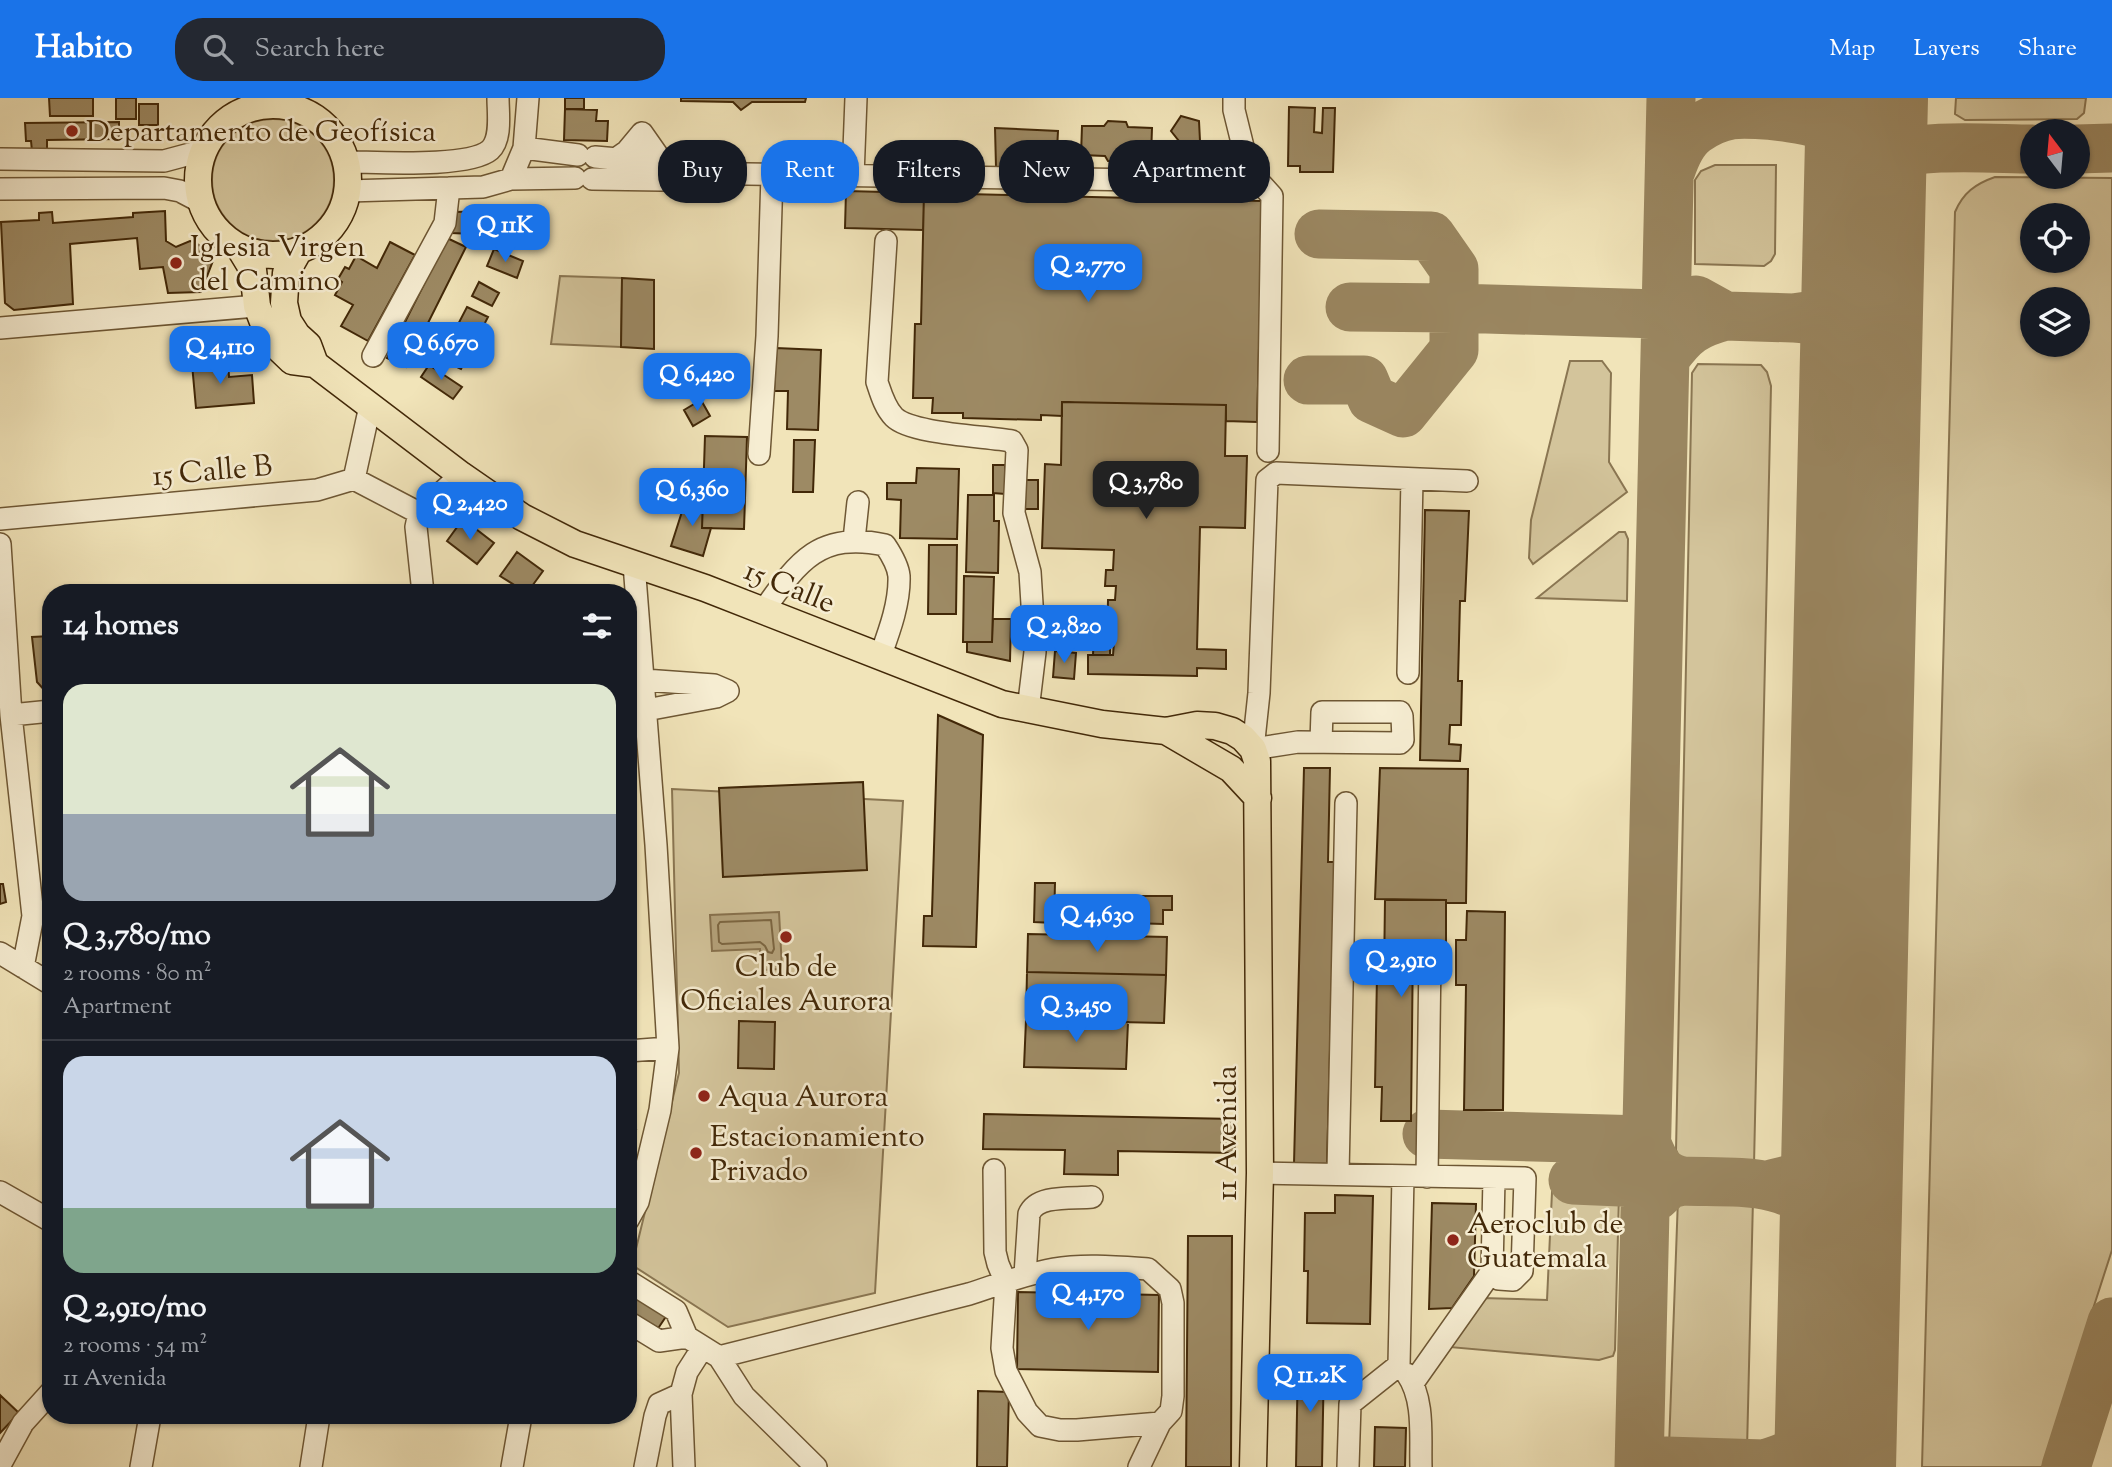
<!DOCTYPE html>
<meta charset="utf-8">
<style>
:root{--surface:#171b24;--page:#242831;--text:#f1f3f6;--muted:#9ea1a6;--line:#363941;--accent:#1a73e8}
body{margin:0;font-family:"Sorts Mill Goudy",serif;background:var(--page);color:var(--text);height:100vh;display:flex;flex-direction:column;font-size:26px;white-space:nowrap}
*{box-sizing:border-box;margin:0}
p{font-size:23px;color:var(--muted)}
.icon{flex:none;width:38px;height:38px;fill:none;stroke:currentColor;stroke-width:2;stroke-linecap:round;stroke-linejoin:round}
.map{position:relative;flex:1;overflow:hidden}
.drawer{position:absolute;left:42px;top:486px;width:595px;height:840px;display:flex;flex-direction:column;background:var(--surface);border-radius:28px;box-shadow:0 2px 5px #0004}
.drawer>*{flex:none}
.top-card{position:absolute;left:658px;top:42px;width:665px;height:63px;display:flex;gap:14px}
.needle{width:46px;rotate:344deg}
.tools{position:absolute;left:2020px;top:21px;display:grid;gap:14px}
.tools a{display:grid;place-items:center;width:70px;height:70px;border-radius:50%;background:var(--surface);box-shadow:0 2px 5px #0004;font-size:35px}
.price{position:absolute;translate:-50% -60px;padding:0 16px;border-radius:14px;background:var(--accent);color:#fff;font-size:23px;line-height:46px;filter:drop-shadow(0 2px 4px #0008)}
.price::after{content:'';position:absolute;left:50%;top:42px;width:21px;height:16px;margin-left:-10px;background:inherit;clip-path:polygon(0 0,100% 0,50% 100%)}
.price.current{background:#222;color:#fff}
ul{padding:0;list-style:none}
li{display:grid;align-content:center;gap:14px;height:371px;padding:0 21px}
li+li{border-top:2px solid var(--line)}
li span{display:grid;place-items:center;height:217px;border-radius:21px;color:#555}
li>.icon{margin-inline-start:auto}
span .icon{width:126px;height:126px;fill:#fffc;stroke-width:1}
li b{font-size:30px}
h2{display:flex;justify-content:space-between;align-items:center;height:84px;padding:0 21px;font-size:30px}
.tag{padding:0 24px;border-radius:28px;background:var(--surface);box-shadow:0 2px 5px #0004;font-size:24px;line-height:63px}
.tag.current{background:var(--accent);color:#fff}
header{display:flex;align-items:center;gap:42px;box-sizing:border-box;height:98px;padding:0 35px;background:var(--accent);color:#fff}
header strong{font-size:33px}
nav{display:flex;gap:38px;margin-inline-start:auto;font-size:24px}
.search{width:490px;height:63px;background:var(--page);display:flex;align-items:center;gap:18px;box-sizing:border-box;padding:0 24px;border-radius:28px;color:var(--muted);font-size:26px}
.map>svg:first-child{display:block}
.green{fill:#d3c49b;stroke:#8a7652;stroke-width:2;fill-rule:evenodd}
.water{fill:#b6a47d;stroke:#88724e;stroke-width:2}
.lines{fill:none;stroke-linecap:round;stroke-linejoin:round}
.shore{stroke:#7c6642;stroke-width:2}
.taxiway{stroke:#9a8660;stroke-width:49}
.runway{stroke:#9a8660;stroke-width:122}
.building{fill:#9d8a64;stroke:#422808;stroke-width:2}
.minor-casing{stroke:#6e5734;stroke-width:24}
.major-casing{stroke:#422808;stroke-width:29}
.minor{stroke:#f6edd2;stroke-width:21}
.major{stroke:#f1e4b9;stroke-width:26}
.poi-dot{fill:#8f2418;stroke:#f6edd2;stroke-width:2.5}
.labels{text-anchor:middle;stroke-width:5;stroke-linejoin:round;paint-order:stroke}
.poi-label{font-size:30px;fill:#422808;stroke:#f6edd2;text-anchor:start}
.street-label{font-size:30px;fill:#422808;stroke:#f6edd2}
</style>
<header>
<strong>Habito</strong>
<div class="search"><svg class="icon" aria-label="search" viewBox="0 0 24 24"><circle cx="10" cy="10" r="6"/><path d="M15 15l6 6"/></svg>Search here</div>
<nav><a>Map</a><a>Layers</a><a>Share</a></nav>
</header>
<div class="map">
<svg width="2112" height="1369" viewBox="0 0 2112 1369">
<rect width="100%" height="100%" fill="#f1e4b9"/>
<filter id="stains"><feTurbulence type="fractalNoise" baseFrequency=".00286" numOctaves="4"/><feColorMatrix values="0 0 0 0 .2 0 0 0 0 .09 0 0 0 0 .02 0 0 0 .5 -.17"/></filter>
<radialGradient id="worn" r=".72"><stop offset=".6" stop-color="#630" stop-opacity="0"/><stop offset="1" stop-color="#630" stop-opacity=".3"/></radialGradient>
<path class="green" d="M1956,0H2086L2084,15L2077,21L1965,22L1955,16Z
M212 82a61 61 0 1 1 122 0a61 61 0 1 1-122 0Z
M1715,67H1776L1775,156L1771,163L1764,168L1695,166V82L1701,73Z
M1995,79L2112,80V1152L2042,1369H1922L1955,114C1963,95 1975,86 1995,79ZM2032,117H2077V163H2032ZM2032,201H2077V247H2032Z
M560,178L622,180L621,249L551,246Z
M1570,263H1602L1611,275L1609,364L1627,394L1533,466L1529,460L1531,422Z
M1698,266L1761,267L1767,274L1771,288L1754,1067L1688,1066L1680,1061L1676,1052L1692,275Z
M1619,434H1625L1628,441L1627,503L1537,500Z
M672,691L903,703L875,1195L728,1229L632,1167L679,975Z
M1552,1094L1619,1096L1615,1252L1613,1258L1599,1262L1449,1249L1483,1200L1547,1202Z
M1678,1100L1753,1101L1747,1352L1669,1349Z"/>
<path class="water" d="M779,814L782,871L761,872L760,851L712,853L710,817Z"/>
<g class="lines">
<path class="shore" d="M771,822L774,851L772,855L768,854L765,848L760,844L722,846L719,844L718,827L720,824Z"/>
<path class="taxiway" d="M2077,51L2112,50
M1671,72C1676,57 1683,41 1696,32C1706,25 1719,19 1731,17C1755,14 1827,21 1845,38C1856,48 1860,63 1866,76
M1865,85C1871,75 1875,66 1886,61C1918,44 1994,51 2032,51
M1319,136L1431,138L1454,171V210L1725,218C1695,226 1684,234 1666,259
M1696,202L1725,218L1793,220L1836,214L1851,206L1863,192
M1795,220C1829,223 1847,225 1861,259
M1308,282H1364L1372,301L1403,315L1454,252V210L1350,209
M1427,1036L1645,1042C1654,1063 1658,1078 1683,1083
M1573,1082L1644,1085
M1768,1087C1791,1081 1825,1076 1837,1052C1840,1046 1841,1037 1843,1030
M1655,1099L1669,1086L1683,1083C1732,1085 1797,1077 1826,1125C1835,1139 1837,1156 1840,1172
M1764,1366C1803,1355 1817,1343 1836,1307
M1639,1369L1671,0
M1657,1369L1666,1363L1764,1366L1775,1369
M2066,1369L2112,1224"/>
<path class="runway" d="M1835,1369L1867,0"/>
</g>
<path class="building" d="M49,0H93V18H50Z
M116,0H136V21H116Z
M565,0H584V11H565Z
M681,0H806L805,4H752L741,12L733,4L681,3Z
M139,6H158V27H139Z
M1289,9L1315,10L1314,34L1322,35L1323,10H1335L1333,74H1300V68H1288Z
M565,11L597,12L596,23H608L607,43L564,42Z
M1181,18L1199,23L1200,43L1183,48L1171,33Z
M1108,23L1126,24L1128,29L1152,30L1151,59L1127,58L1123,64L1108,63L1105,58L1081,57L1082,28H1104Z
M119,24V41L47,42V53H32L31,43H26L25,25Z
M995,30L1058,33L1057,52L1014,50L1013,69H996Z
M815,51H825L824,55L833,56L832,67L814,66Z
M1213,53L1230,54L1229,102H1214L1215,85H1196L1197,70H1213Z
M846,93L924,95L923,132L845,130Z
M924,95L1263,103L1257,324L1226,323V307L1062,304V318L1041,317V322L963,320V315H932L933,300H913L915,226H921Z
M165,113L166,143L176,149L190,143L195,144L214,160L201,194L168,195L163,169L140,171L137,140L70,146L73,206L14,212L5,205L1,124L39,122V115L52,114L53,125L133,119V115Z
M486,113L473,136L452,135L455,114Z
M486,121H502V149H486Z
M447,140L466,149L406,269L387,260Z
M390,144L415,157L368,243L341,228L353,207L335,197L342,184L338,181L345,169L349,171L356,158L377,170Z
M494,151L523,163L517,180L487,168Z
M622,180L654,182V251L621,249Z
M479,184L499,195L492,208L472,198Z
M467,209L488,219L461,271L440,261Z
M776,250L821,252L818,332L787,331L788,293H774Z
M228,263L229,279L252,277L254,305L196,310L192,266Z
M429,267L462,289L453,301L421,279Z
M701,302L710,318L693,328L684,312Z
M1062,304L1226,307L1225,358H1247L1245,430L1200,429L1197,551L1226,552V571L1197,570V578L1088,576V557H1113L1114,544L1107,543L1108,502H1115L1116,488H1105L1106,472H1113L1114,452L1042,450L1045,366L1061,367Z
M705,338L747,339L744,431L702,430Z
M794,342H815L813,394H793Z
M993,367H1005V396L993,395Z
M917,370L959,371L957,441L900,440L901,402L887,401V385H916Z
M1018,382H1038V411H1017Z
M968,397H994V423H999L998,475L966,474Z
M687,398L703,402L702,430H711L703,458L671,448Z
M1425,412L1469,413L1465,503H1460L1458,583H1462L1461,627H1450L1449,646L1461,647L1460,663L1420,662Z
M463,421L494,445L477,466L447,443Z
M929,447H957L956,516H928Z
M517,454L543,473L527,495L500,478Z
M964,478L994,479L992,544H963Z
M993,521H1011L1010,563L967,554V544H992Z
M1094,533H1107V543L1110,544V557H1093Z
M51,538V595H47L37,584L32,539Z
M1055,553L1076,555L1074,581L1053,579Z
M938,617L983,637L976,849L923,848L924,818H932V815Z
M1304,670H1330L1328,764H1335L1327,1066H1294Z
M1380,670L1468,671L1466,805H1446V802L1375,801Z
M863,684L867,772L723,779L719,690Z
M1035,785H1055L1054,825L1034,824Z
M0,786H3L6,804L0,806Z
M1059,797L1107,798L1106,812H1098V825H1065V811H1059Z
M1124,798H1172V812H1163V826L1130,825V812H1124Z
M1385,802H1446V844L1413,843L1411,1023H1381L1382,989H1375L1377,877H1384Z
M1467,813L1505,814L1503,1012H1464L1466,887H1456V842H1466Z
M1028,836L1167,839L1166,877L1027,874Z
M1027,874L1166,877L1164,925L1026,922Z
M1026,922L1128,924L1126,971L1024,969Z
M739,923L775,924L774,971L738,970Z
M984,1016L1235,1021V1055L1118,1053V1077L1064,1076L1065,1052L983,1051Z
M628,1030L636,1032L632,1045L628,1044Z
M1335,1097L1373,1098L1370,1226L1307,1225L1308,1173H1304L1305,1115H1335Z
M1432,1105L1476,1106L1474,1178L1452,1210L1429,1211Z
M1188,1138H1232L1231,1369H1186Z
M628,1192L667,1217L657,1232L628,1214Z
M1018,1194L1159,1197L1158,1274L1017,1271Z
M1298,1262H1324L1322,1369H1296Z
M978,1293L1009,1294L1007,1369H977Z
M0,1297L19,1315L0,1335Z
M1375,1329L1406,1330L1405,1369H1374Z"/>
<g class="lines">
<g class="minor-casing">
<path id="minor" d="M1234,0V12L1249,73L1272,98L1268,353
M524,50L578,57
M595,59L663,65L682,75
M617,60L627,53L642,35L663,65
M0,61L164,63L205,52
M346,64C377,64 469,70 490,52C502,41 498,15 498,0
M853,78L856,0
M511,81L524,50L528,0
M592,81L662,82L682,75L1143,82
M0,91L164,90L180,93L201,104
M348,93L483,89L511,81L575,80
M886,143L877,284C881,296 885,310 894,319C911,336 985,338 1012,343L1017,352L1014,415L1030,474L1035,554L1028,612
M0,230L257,208
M373,258L445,125L449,90
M759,356L767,238L772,77
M354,381L370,308
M354,381L419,415
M0,421L317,392L354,381
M854,442L858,404
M0,446L11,617L33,818L23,869
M423,495L416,429L419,415L461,377
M763,513C798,464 819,433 885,447C891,456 898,467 899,478C900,505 889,534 880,559
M1408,575L1412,381
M644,582L714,587L728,593L716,599L646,612
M11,617L51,613
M1321,644L1322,614H1400L1402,618L1403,642L1400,645L1298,644L1253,651L1259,595L1267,382L1276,375L1467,383
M0,855L51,886
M628,953L668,950
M1260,1075L1525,1080L1522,1173L1513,1182L1499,1181L1492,1173L1494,1080
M1338,1076L1346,705
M1427,1079L1430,858
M0,1094L51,1123
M628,1122L638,1104L660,1012L668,950L656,747L634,466
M1025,1177L1029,1116C1037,1096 1073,1101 1092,1099
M628,1183L676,1213L687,1239L719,1259L744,1298L816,1369
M628,1224L659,1243L687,1239
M719,1259L969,1196C997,1187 1025,1176 1054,1171C1083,1166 1118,1169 1148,1171L1170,1191L1173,1205V1298L1171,1313L1160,1325L1077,1332H1060L1040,1328L1027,1314L1006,1273L1002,1250L1006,1185L998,1166L995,1154L994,1072
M1407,1276C1425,1302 1420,1339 1421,1369
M1413,1285L1492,1173
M0,1367L23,1325L51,1294
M141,1369L150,1318
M311,1369L319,1318
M512,1369L521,1318
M645,1369L655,1318L659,1306L681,1296
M684,1369L681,1296L687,1274L703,1249
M1139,1369L1160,1325
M1348,1369L1350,1306L1399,1267L1403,1078"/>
</g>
<g class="major-casing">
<path id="major" d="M198 82a75 75 0 1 1 150 0a75 75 0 1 1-150 0Z
M239,149L253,172L257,208L270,242L292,263L315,266L461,377L522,419L575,446L705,490L1002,606L1102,626L1166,633L1197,627L1215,628L1232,633L1243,640L1253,651L1257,663L1260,1075L1253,1369
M299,152L286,175L284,205L288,223L297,237L308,247L315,266
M1166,633L1231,671L1258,700"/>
</g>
<use href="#minor" class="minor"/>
<use href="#major" class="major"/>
</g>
<g class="poi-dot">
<circle cx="72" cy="33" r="7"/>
<circle cx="176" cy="165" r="7"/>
<circle cx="786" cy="839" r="7"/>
<circle cx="704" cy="998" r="7"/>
<circle cx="696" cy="1055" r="7"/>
<circle cx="1453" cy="1142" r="7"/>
</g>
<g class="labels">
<g class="poi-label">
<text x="86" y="43">Departamento de Geofísica</text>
<text x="190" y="158">Iglesia Virgen<tspan x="190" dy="34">del Camino</tspan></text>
<text x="786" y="878" text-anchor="middle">Club de<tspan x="786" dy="34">Oficiales Aurora</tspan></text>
<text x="718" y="1008">Aqua Aurora</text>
<text x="710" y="1048">Estacionamiento<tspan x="710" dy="34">Privado</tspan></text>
<text x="1467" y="1135">Aeroclub de<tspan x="1467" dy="34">Guatemala</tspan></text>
</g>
<g class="street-label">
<text transform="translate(212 372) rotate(-5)" y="10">15 Calle B</text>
<text transform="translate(790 488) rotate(22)" y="10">15 Calle</text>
<text transform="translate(1226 1035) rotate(-90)" y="10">11 Avenida</text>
</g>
</g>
<rect width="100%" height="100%" filter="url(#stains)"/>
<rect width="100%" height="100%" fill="url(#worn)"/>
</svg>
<div class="tools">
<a><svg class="needle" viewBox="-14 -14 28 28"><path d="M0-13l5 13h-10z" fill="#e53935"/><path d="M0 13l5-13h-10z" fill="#9ea1a6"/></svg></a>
<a><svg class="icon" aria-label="locate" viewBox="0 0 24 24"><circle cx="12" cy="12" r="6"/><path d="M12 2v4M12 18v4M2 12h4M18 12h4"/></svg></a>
<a><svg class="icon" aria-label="layers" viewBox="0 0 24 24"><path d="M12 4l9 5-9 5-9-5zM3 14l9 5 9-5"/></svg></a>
</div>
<b class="price" style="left:505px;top:166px">Q 11K</b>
<b class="price" style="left:1088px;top:206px">Q 2,770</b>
<b class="price" style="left:441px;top:284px">Q 6,670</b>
<b class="price" style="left:220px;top:288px">Q 4,110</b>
<b class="price" style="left:697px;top:315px">Q 6,420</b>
<b class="price current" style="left:1146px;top:423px">Q 3,780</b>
<b class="price" style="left:692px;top:430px">Q 6,360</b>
<b class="price" style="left:470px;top:444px">Q 2,420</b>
<b class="price" style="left:1064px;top:567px">Q 2,820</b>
<b class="price" style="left:1097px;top:856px">Q 4,630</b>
<b class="price" style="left:1401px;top:901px">Q 2,910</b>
<b class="price" style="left:1076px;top:946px">Q 3,450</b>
<b class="price" style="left:1088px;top:1234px">Q 4,170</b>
<b class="price" style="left:1310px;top:1316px">Q 11.2K</b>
<div class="top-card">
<a class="tag">Buy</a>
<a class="tag current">Rent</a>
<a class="tag">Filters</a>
<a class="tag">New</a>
<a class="tag">Apartment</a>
</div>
<section class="drawer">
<h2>14 homes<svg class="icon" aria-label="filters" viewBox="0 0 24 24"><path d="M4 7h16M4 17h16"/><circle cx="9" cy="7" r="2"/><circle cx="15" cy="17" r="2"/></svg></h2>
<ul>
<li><span style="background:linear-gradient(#dfe7d0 60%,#9aa5b1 0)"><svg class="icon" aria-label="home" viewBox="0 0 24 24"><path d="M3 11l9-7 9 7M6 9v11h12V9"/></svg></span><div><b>Q 3,780/mo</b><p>2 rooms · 80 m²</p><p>Apartment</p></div></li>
<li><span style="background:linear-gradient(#c9d6e8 70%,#7fa58c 0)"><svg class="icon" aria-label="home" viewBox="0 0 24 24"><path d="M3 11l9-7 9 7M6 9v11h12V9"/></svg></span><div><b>Q 2,910/mo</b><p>2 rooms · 54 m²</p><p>11 Avenida</p></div></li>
</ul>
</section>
</div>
